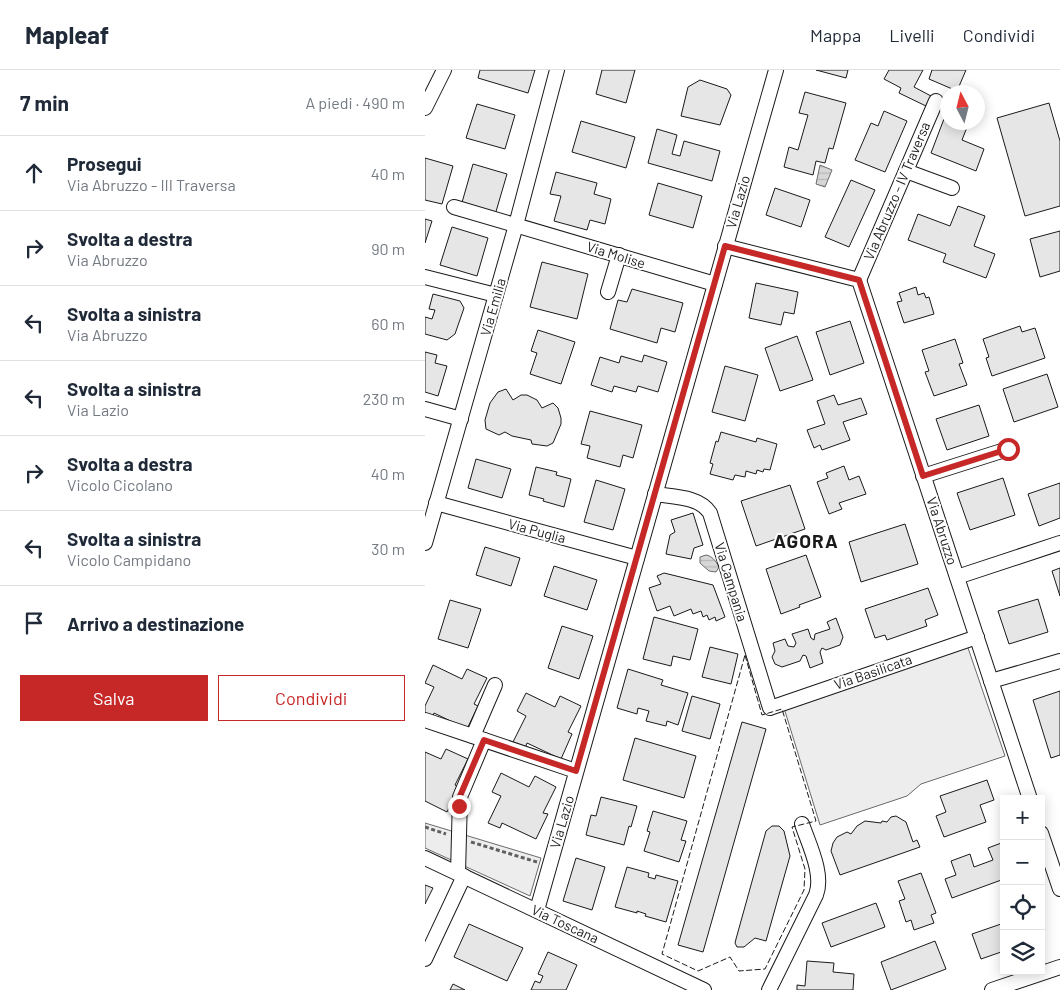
<!DOCTYPE html>
<html lang="it">
<meta charset="utf-8">
<style>
body{margin:0;font-family:Barlow,sans-serif;background:#f6f6f7;color:#1f2937}
.controls{position:absolute;right:15px;bottom:15px;display:grid;overflow:hidden;border-radius:0px;box-shadow:0 2px 12px #0003}
.controls button{width:45px;height:45px;display:grid;place-items:center;padding:0;border:0;border-bottom:1px solid #e0e1e3;background:#fff;color:#1f2937;font:25px sans-serif}
.compass{position:absolute;left:515px;top:15px;width:45px;height:45px;border-radius:50%;background:#fff;box-shadow:0 2px 12px #0003;rotate:353deg}
.stop{position:absolute;width:15px;height:15px;margin:-11px;border:4px solid #c62828;border-radius:50%;background:#fff}
.stop.end{background:#c62828;border-color:#fff;box-shadow:0 1px 5px #0008}
.list{margin:0;padding:0;list-style:none}
h2{display:flex;justify-content:space-between;align-items:center;height:65px;margin:0;padding:0 20px;font-size:21px}
h2 small{font-size:16px;font-weight:400;color:#747a83}
.list li{display:grid;grid-template-columns:32px 1fr auto;gap:15px;align-items:center;box-sizing:border-box;height:75px;padding:0 20px;border-top:1px solid #e0e1e3}
.list b{display:block;font-size:19px;white-space:nowrap}
.list p{margin:0;font-size:16px;white-space:nowrap;color:#747a83}
.list em{font-size:16px;font-style:normal;color:#747a83}
.actions{display:flex;gap:10px;padding:15px 20px}
.actions a{flex:1;padding:11px 0;border:1px solid #c62828;border-radius:0px;text-align:center;font-size:18px;color:#c62828}
.actions .main{background:#c62828;color:#fff}
.icon{flex:none;width:28px;height:28px;fill:none;stroke:currentColor;stroke-width:2;stroke-linecap:round;stroke-linejoin:round}
.map{position:relative;flex:none;width:635px;height:920px;overflow:hidden}
header{display:flex;align-items:center;gap:30px;box-sizing:border-box;height:70px;padding:0 25px;background:#fff;border-bottom:1px solid #e0e1e3}
header strong{font-size:24px}
nav{display:flex;gap:28px;margin-inline-start:auto;font-size:18px}
main{display:flex}
aside{flex:1;background:#fff}
.map>svg:first-child{display:block}
</style>
<header>
<strong>Mapleaf</strong>
<nav><a>Mappa</a><a>Livelli</a><a>Condividi</a></nav>
</header>
<main>
<aside>
<h2>7 min<small>A piedi · 490 m</small></h2>
<ul class="list">
<li><svg class="icon" aria-label="ahead" viewBox="0 0 24 24"><path d="M12 20V5M6 11l6-6 6 6"/></svg><div><b>Prosegui</b><p>Via Abruzzo - III Traversa</p></div><em>40 m</em></li>
<li><svg class="icon" aria-label="right" viewBox="0 0 24 24"><path d="M7 20v-9h11M14 6l5 5-5 5"/></svg><div><b>Svolta a destra</b><p>Via Abruzzo</p></div><em>90 m</em></li>
<li><svg class="icon" aria-label="left" viewBox="0 0 24 24"><path d="M17 20v-9H6M10 6l-5 5 5 5"/></svg><div><b>Svolta a sinistra</b><p>Via Abruzzo</p></div><em>60 m</em></li>
<li><svg class="icon" aria-label="left" viewBox="0 0 24 24"><path d="M17 20v-9H6M10 6l-5 5 5 5"/></svg><div><b>Svolta a sinistra</b><p>Via Lazio</p></div><em>230 m</em></li>
<li><svg class="icon" aria-label="right" viewBox="0 0 24 24"><path d="M7 20v-9h11M14 6l5 5-5 5"/></svg><div><b>Svolta a destra</b><p>Vicolo Cicolano</p></div><em>40 m</em></li>
<li><svg class="icon" aria-label="left" viewBox="0 0 24 24"><path d="M17 20v-9H6M10 6l-5 5 5 5"/></svg><div><b>Svolta a sinistra</b><p>Vicolo Campidano</p></div><em>30 m</em></li>
<li><svg class="icon" aria-label="arrive" viewBox="0 0 24 24"><path d="M6 21V4h12l-3 4 3 4H6"/></svg><div><b>Arrivo a destinazione</b></div></li>
</ul>
<div class="actions"><a class="main">Salva</a><a>Condividi</a></div>
</aside>
<div class="map">
<svg width="635" height="920" viewBox="0 0 635 920">
<defs>
<pattern id="water-rules" width="6" height="5" patternUnits="userSpaceOnUse" patternTransform="scale(1.25)"><rect width="6" height="5" fill="#d7d7d7"/><path d="M0 2.5h6" fill="none" stroke="#b8b8b8"/></pattern>
</defs>
<rect width="100%" height="100%" fill="#fff"/>
<g fill="#ededed" stroke="#6a6a6a">
<polygon points="542,575 580,686 496,714 482,726 395,755 359,638"/>
<polygon points="0,753 116,788 105,826 0,778"/>
</g>
<g fill="url(#water-rules)" stroke="#6a6a6a">
<polygon points="395,95 407,100 400,117 391,114"/>
<path d="M281 485C287 486 291 491 294 497L291 502 284 501 275 493V487Z"/>
</g>
<g fill="#e6e6e6" stroke="#1a1a1a">
<polygon points="55,0 110,0 103,23 53,8"/>
<polygon points="177,0 210,0 201,33 171,24"/>
<polygon points="391,0 423,0 421,8"/>
<polygon points="464,0 498,0 489,17 506,26 501,36 474,23 476,18 459,9"/>
<polygon points="507,0 541,0 532,21 504,9"/>
<polygon points="275,10 302,19 306,25 295,55 256,46 263,17"/>
<polygon points="380,22 421,33 408,79 404,78 400,93 391,91 388,105 359,97 364,77 373,80 383,45 374,43"/>
<polygon points="624,33 635,71 635,136 600,146 572,48"/>
<polygon points="52,34 90,45 80,79 41,68"/>
<polygon points="459,41 482,51 460,102 430,90 446,53 453,56"/>
<polygon points="522,41 522,52 544,52 537,70 559,79 551,101 506,83"/>
<polygon points="156,51 210,67 201,98 147,82"/>
<polygon points="232,59 252,65 247,84 255,86 259,71 295,81 287,111 223,93"/>
<polygon points="0,88 28,96 17,134 0,130"/>
<polygon points="48,94 82,104 70,145 36,136"/>
<polygon points="131,102 172,113 169,124 186,129 180,154 165,150 162,160 129,151 136,126 125,124"/>
<polygon points="426,110 450,120 424,177 400,167"/>
<polygon points="233,113 277,126 268,158 224,145"/>
<polygon points="350,118 385,130 376,157 341,145"/>
<polygon points="533,136 560,146 549,176 570,184 561,208 518,192 521,184 483,170 493,144 525,156"/>
<polygon points="0,149 7,151 0,173"/>
<polygon points="27,157 63,168 52,206 15,195"/>
<polygon points="635,161 635,201 615,207 605,169"/>
<polygon points="117,192 163,204 152,249 105,237"/>
<polygon points="331,213 373,222 369,244 359,242 356,255 324,248"/>
<polygon points="491,217 493,225 499,223 501,228 504,227 509,244 479,253 472,232 477,231 474,223"/>
<polygon points="207,219 258,233 250,262 236,258 232,273 185,259 193,230 202,232"/>
<polygon points="8,224 35,231 39,238 30,264 22,270 0,264 0,247 7,249 10,240 4,239"/>
<polygon points="425,251 439,293 405,305 391,262"/>
<polygon points="595,256 597,262 610,258 620,288 567,306 561,288 564,287 558,269"/>
<polygon points="113,260 150,272 136,314 105,304 112,283 106,281"/>
<polygon points="372,266 388,310 355,321 340,278"/>
<polygon points="530,269 538,293 534,294 542,315 509,326 500,302 504,301 497,280"/>
<polygon points="0,282 12,285 10,293 22,296 13,326 0,322"/>
<polygon points="219,285 242,292 233,322 213,316 211,322 189,316 187,322 166,315 175,287 194,293 196,286 217,292"/>
<polygon points="300,296 333,305 320,351 287,342"/>
<polygon points="622,304 633,337 589,352 578,319"/>
<polygon points="81,319 88,330 96,325 102,325 112,330 117,338 128,333 133,338 136,348 136,354 128,373 122,376 107,374 106,370 87,366 80,362 74,365 61,359 60,350 65,333 73,322"/>
<polygon points="409,325 413,335 436,328 442,344 418,352 425,370 397,380 395,375 389,378 382,360 400,354 392,331"/>
<polygon points="554,335 564,366 522,380 511,349"/>
<polygon points="165,341 217,355 208,388 198,385 195,397 162,388 165,376 156,374"/>
<polygon points="296,362 331,372 332,368 352,374 345,400 339,399 338,402 332,400 331,404 321,401 320,407 310,405 308,410 285,404 288,394 285,393 291,371 293,372"/>
<polygon points="51,389 86,399 77,428 43,418"/>
<polygon points="419,396 424,410 434,406 441,424 414,433 417,439 404,444 392,412 403,408 401,403"/>
<polygon points="111,397 132,402 131,405 146,409 139,437 118,431 119,429 104,425"/>
<polygon points="578,408 590,445 545,460 532,423"/>
<polygon points="171,410 200,419 188,460 159,452"/>
<polygon points="635,413 635,448 614,456 603,424"/>
<polygon points="365,415 380,459 331,476 316,431"/>
<polygon points="268,443 278,475 269,478 266,489 241,484 245,465 250,462 246,450"/>
<polygon points="480,454 493,494 436,512 424,472"/>
<polygon points="60,477 95,488 86,516 51,505"/>
<polygon points="381,485 396,527 374,535 375,537 356,544 341,499"/>
<polygon points="129,496 172,510 162,540 119,526"/>
<polygon points="635,498 635,526 627,501"/>
<polygon points="239,503 288,515 300,547 291,551 290,547 284,550 282,545 278,547 276,541 268,544 266,539 249,546 245,536 232,541 224,518 236,514 232,506"/>
<polygon points="503,518 513,545 500,550 502,556 462,570 460,565 450,568 440,539"/>
<polygon points="613,529 623,562 584,574 573,541"/>
<polygon points="25,530 56,539 43,578 13,569"/>
<polygon points="229,547 273,559 265,590 248,586 246,596 218,589"/>
<polygon points="411,548 418,567 415,575 401,580 397,578 395,582 398,593 385,598 381,586 378,585 375,591 357,597 350,594 347,587 350,581 348,573 360,569 363,576 369,577 371,573 367,564 383,559 386,568 389,570 390,564 405,559 402,552"/>
<polygon points="137,556 168,566 154,609 123,598"/>
<polygon points="285,577 313,584 306,614 277,607"/>
<polygon points="8,595 37,609 42,599 62,608 49,634 53,636 42,659 9,643 7,648 0,645 0,636 9,617 0,613"/>
<polygon points="203,599 238,610 236,615 263,623 253,655 242,651 241,656 221,651 224,641 213,638 212,644 192,638"/>
<polygon points="635,621 635,685 626,688 608,630"/>
<polygon points="101,623 130,637 135,626 156,636 143,662 147,664 136,689 102,673 100,678 88,672 101,646 92,641"/>
<polygon points="267,626 295,634 285,669 257,661"/>
<polygon points="317,652 341,659 278,882 253,875"/>
<polygon points="210,668 271,686 259,728 198,710"/>
<polygon points="21,679 43,689 30,715 34,717 22,742 0,731 0,682 16,689"/>
<polygon points="76,703 104,717 110,706 131,717 118,743 123,744 111,769 77,753 75,758 63,753 76,726 67,722"/>
<polygon points="562,710 569,730 555,735 561,752 519,767 511,746 521,742 515,726"/>
<polygon points="176,727 212,736 206,757 204,756 199,775 161,765 166,745 171,746"/>
<polygon points="228,741 262,751 256,770 261,771 254,792 219,781 225,762 222,761"/>
<polygon points="471,746 481,752 488,772 492,770 495,777 415,805 406,781 408,773 412,767 422,762 426,764 432,756 440,751 456,753 457,751 462,752 466,747"/>
<polygon points="347,756 354,756 359,761 365,786 341,871 330,868 319,877 312,877 310,873 311,869 341,761"/>
<polygon points="579,772 579,809 527,828 520,809 531,805 526,791 545,784 549,797 568,790 563,778"/>
<polygon points="151,788 180,797 167,840 138,831"/>
<polygon points="202,797 224,803 223,807 230,809 231,805 253,811 241,852 220,846 221,844 212,841 212,843 190,837"/>
<polygon points="496,803 511,843 506,845 509,853 489,860 486,850 481,852 474,831 480,829 473,811"/>
<polygon points="0,815 8,818 0,834"/>
<polygon points="451,833 460,857 406,877 397,853"/>
<polygon points="579,853 579,881 556,889 547,864"/>
<polygon points="44,854 98,878 82,911 29,887"/>
<polygon points="510,871 521,899 466,920 456,892"/>
<polygon points="123,882 152,895 141,920 106,920 110,911 115,913 118,906 113,904"/>
<polygon points="382,891 409,893 408,902 429,904 428,920 372,920 372,915 380,916"/>
<polygon points="28,914 40,920 25,920"/>
</g>
<g fill="none" stroke-linecap="round" stroke-linejoin="round">
<g stroke="#1a1a1a" stroke-width="16">
<g id="street">
<polyline points="0,38 19,0"/>
<polyline points="481,101 527,118"/>
<polyline points="29,137 290,214"/>
<polyline points="300,176 434,210 605,729"/>
<polyline points="0,207 71,225"/>
<polyline points="434,210 511,31"/>
<polyline points="183,222 194,185"/>
<polyline points="0,339 36,349"/>
<polyline points="498,406 583,379"/>
<path d="M230 424C248 427 274 426 285 443L345 638 552 567"/>
<polyline points="11,433 212,488"/>
<polyline points="0,473 91,155 132,0"/>
<polyline points="532,507 635,473"/>
<polyline points="566,611 635,591"/>
<polyline points="0,650 151,701"/>
<polyline points="48,666 70,615"/>
<polyline points="616,763 635,819"/>
<polyline points="0,788 279,920"/>
<polyline points="33,803 35,727 59,670"/>
<polyline points="112,840 351,0"/>
<polyline points="0,889 39,806"/>
<path d="M344 920 391 825C399 804 384 775 377 754"/>
<polyline points="567,920 635,897"/>
</g>
</g>
<g stroke="#5f5f5f" stroke-width="3" stroke-dasharray="4 2.5" stroke-linecap="butt">
<polyline points="0,757 21,764"/>
<polyline points="46,772 112,792"/>
</g>
<use href="#street" stroke="#fff" stroke-width="14"/>
<polygon stroke="#1a1a1a" stroke-width="1" stroke-dasharray="6 2.5" stroke-linecap="butt" points="320,585 337,645 357,639 391,751 367,757 380,799 379,820 340,899 314,901 305,887 273,901 237,884"/>
</g>
<g fill="none" stroke-linecap="round" stroke-linejoin="round">
<polyline stroke="#c62828" stroke-width="6" points="34,736 35,726 59,670 151,701 300,176 434,210 498,406 583,379"/>
</g>
<g text-anchor="middle" stroke-width="4" stroke-linejoin="round" paint-order="stroke">
<g font-size="14" fill="#1a1a1a" stroke="#fff">
<text transform="translate(472 121) rotate(-67)" y="5">Via Abruzzo - IV Traversa</text>
<text transform="translate(313 132) rotate(-74)" y="5">Via Lazio</text>
<text transform="translate(191 185) rotate(17)" y="5">Via Molise</text>
<text transform="translate(68 237) rotate(-74)" y="5">Via Emilia</text>
<text transform="translate(112 461) rotate(15)" y="5">Via Puglia</text>
<text transform="translate(517 461) rotate(72)" y="5">Via Abruzzo</text>
<text transform="translate(306 512) rotate(73)" y="5">Via Campania</text>
<text transform="translate(448 602) rotate(-19)" y="5">Via Basilicata</text>
<text transform="translate(137 752) rotate(-74)" y="5">Via Lazio</text>
<text transform="translate(140 854) rotate(25)" y="5">Via Toscana</text>
</g>
<g font-size="19" font-weight="bold" letter-spacing="1" fill="#1a1a1a" stroke="#fff">
<text x="381" y="478">AGORA</text>
</g>
</g>
</svg>
<div class="controls">
<button>+</button>
<button>−</button>
<button><svg class="icon" aria-label="locate" viewBox="0 0 24 24"><circle cx="12" cy="12" r="6"/><path d="M12 2v4M12 18v4M2 12h4M18 12h4"/></svg></button>
<button><svg class="icon" aria-label="layers" viewBox="0 0 24 24"><path d="M12 4l9 5-9 5-9-5zM3 14l9 5 9-5"/></svg></button>
</div>
<svg class="compass" viewBox="-18 -18 36 36"><path d="M0-13l5 13h-10z" fill="#e53935"/><path d="M0 13l5-13h-10z" fill="#747a83"/></svg>
<div class="stop" style="left:583px;top:379px"></div>
<div class="stop end" style="left:34px;top:736px"></div>
</div>
</main>
